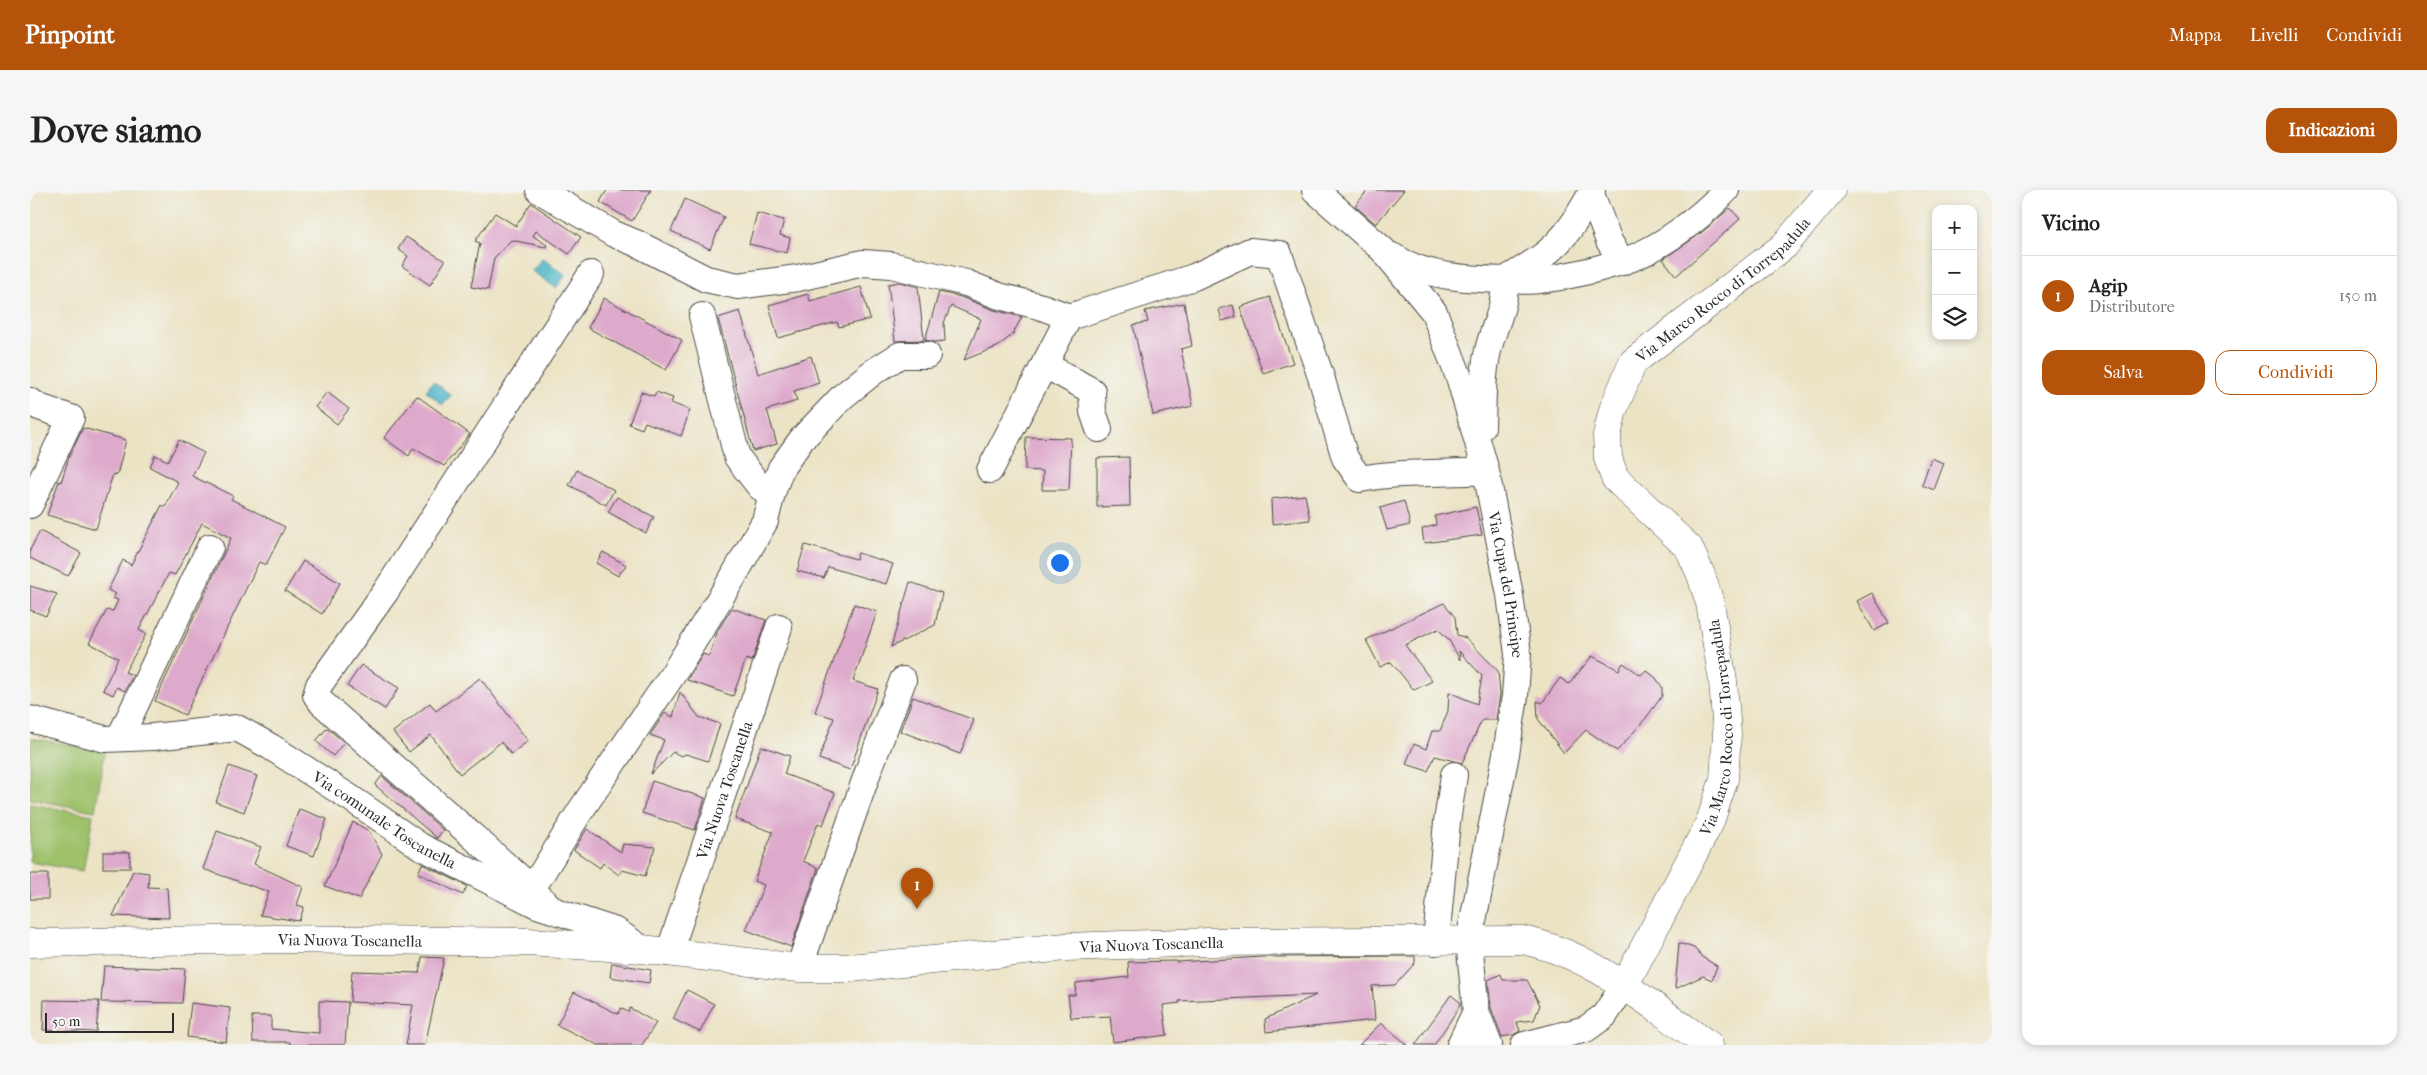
<!DOCTYPE html>
<html lang="it">
<meta charset="utf-8">
<style>
body{margin:0;font-family:"IM FELL French Canon",serif;background:#f6f6f6;color:#222}
.controls{position:absolute;right:15px;top:15px;display:grid;overflow:hidden;border-radius:10px;box-shadow:0 2px 8px #0003}
.controls button{width:45px;height:45px;display:grid;place-items:center;padding:0;border:0;border-bottom:1px solid #e0e0e0;background:#fff;color:#222;font:25px sans-serif}
.scale{position:absolute;left:15px;bottom:12px;width:129px;box-sizing:border-box;padding-left:5px;border:2px solid #2b2b2b;border-top:0;font-size:14px;line-height:18px;white-space:nowrap;color:#2b2b2b;-webkit-text-stroke:4px #f6f6f2;paint-order:stroke}
.you{position:absolute;left:1029px;top:372px;width:18px;height:18px;margin:-12px;border:4px solid #fff;border-radius:50%;background:#1a73e8;box-shadow:0 0 0 8px #1a73e833}
.badge{display:grid;place-items:center;width:32px;height:32px;border-radius:50%;background:#b45309;color:#fff;font-size:16px;font-weight:700}
.pin{position:absolute;translate:-50% -41px;filter:drop-shadow(0 1px 2px #0008)}
.pin::after{content:'';position:absolute;top:26px;width:18px;height:15px;background:inherit;clip-path:polygon(0 0,100% 0,50% 100%)}
.list{margin:0;padding:0;list-style:none}
h2{display:flex;justify-content:space-between;align-items:center;height:65px;margin:0;padding:0 20px;font-size:21px}
h2 small{font-size:16px;font-weight:400;color:#767676}
.list li{display:grid;grid-template-columns:32px 1fr auto;gap:15px;align-items:center;box-sizing:border-box;height:80px;padding:0 20px;border-top:1px solid #e0e0e0}
.list b{display:block;font-size:19px;white-space:nowrap}
.list p{margin:0;font-size:16px;white-space:nowrap;color:#767676}
.list em{font-size:16px;font-style:normal;color:#767676}
.actions{display:flex;gap:10px;padding:15px 20px}
.actions a{flex:1;padding:11px 0;border:1px solid #b45309;border-radius:15px;text-align:center;font-size:18px;color:#b45309}
.actions .main{background:#b45309;color:#fff}
.icon{flex:none;width:28px;height:28px;fill:none;stroke:currentColor;stroke-width:2;stroke-linecap:round;stroke-linejoin:round}
.map{position:relative;flex:none;width:1962px;height:855px;overflow:hidden;border-radius:15px}
header{display:flex;align-items:center;gap:30px;box-sizing:border-box;height:70px;padding:0 25px;background:#b45309;color:#fff}
header strong{font-size:24px}
nav{display:flex;gap:28px;margin-inline-start:auto;font-size:18px}
.intro{display:flex;align-items:center;justify-content:space-between;box-sizing:border-box;height:120px;padding:0 30px}
h1{margin:0;font-size:35px}
.button{padding:12px 22px;border-radius:15px;background:#b45309;color:#fff;font-size:18px;font-weight:700}
main{display:flex;gap:30px;padding:0 30px}
aside{flex:1;background:#fff;border-radius:15px;box-shadow:0 2px 8px #0003}
.map>svg:first-child{display:block}
</style>
<header>
<strong>Pinpoint</strong>
<nav><a>Mappa</a><a>Livelli</a><a>Condividi</a></nav>
</header>
<div class="intro"><h1>Dove siamo</h1><a class="button">Indicazioni</a></div>
<main>
<div class="map">
<svg width="1962" height="855" viewBox="0 0 1962 855">
<rect width="100%" height="100%" fill="#f6f6f2"/>
<filter id="ink" filterUnits="userSpaceOnUse"><feTurbulence type="fractalNoise" baseFrequency=".02" numOctaves="2"/><feDisplacementMap in="SourceGraphic" scale="10" xChannelSelector="R" yChannelSelector="G"/><feConvolveMatrix kernelMatrix="1 2 1 2 8 2 1 2 1" color-interpolation-filters="sRGB"/></filter>
<filter id="wash" filterUnits="userSpaceOnUse"><feTurbulence type="fractalNoise" baseFrequency=".0096" numOctaves="4" result="noise"/><feDisplacementMap in="SourceGraphic" scale="20" xChannelSelector="R" yChannelSelector="G"/><feGaussianBlur stdDeviation="1.12" result="paint"/><feColorMatrix in="noise" values="0 0 0 0 0 0 0 0 0 0 0 0 0 0 0 0 0 1.4 0 .05"/><feComposite in="paint" operator="in"/></filter>
<g filter="url(#wash)">
<rect width="100%" height="100%" fill="#ebe3c4"/>
<g fill="#9ec16a" stroke="#64764a">
<polygon points="0,548 75,561 65,621 0,609"/>
<polygon points="0,614 63,625 53,681 0,672"/>
</g>
<g fill="#49b4c7" stroke="#3a7079">
<polygon points="512,68 536,85 526,98 502,81"/>
<polygon points="403,191 421,205 413,215 396,201"/>
</g>
<g id="blocks">
<g fill="#deaacc">
<polygon points="577,0 621,0 602,31 570,12"/>
<polygon points="1338,0 1374,0 1346,34 1325,16"/>
<polygon points="655,9 694,27 680,59 641,41"/>
<polygon points="501,13 551,47 539,64 506,41 503,46 517,55 516,57 481,50 464,68 458,100 441,97 450,53 445,51 465,23 486,36"/>
<polygon points="1700,18 1710,29 1646,86 1633,69 1670,44"/>
<polygon points="727,23 754,30 750,45 760,48 757,63 719,54"/>
<polygon points="376,47 415,71 400,95 372,76 378,66 368,59"/>
<polygon points="870,92 888,97 894,150 865,151 858,94"/>
<polygon points="831,97 840,129 809,137 807,132 748,148 739,115 778,104 780,111"/>
<polygon points="909,102 931,107 964,120 992,127 982,145 967,157 934,170 951,129 921,116 914,133 915,151 904,152 895,150"/>
<polygon points="1240,107 1263,173 1233,183 1210,117"/>
<polygon points="574,108 652,150 636,180 558,138"/>
<polygon points="1154,113 1162,156 1151,159 1163,216 1123,225 1103,135 1118,132 1115,121"/>
<polygon points="1203,115 1206,127 1192,131 1189,119"/>
<polygon points="710,121 728,184 781,166 789,193 764,201 767,211 737,220 747,254 723,261 688,128"/>
<polygon points="297,202 319,219 307,234 285,217"/>
<polygon points="611,202 624,206 626,202 643,208 641,213 660,220 651,246 615,232 612,239 599,234"/>
<polygon points="387,206 440,244 414,276 383,258 379,266 354,248"/>
<polygon points="53,238 96,250 87,285 83,284 66,339 17,325 29,291 31,292 39,267"/>
<polygon points="996,247 1041,248 1039,300 1012,300 1013,281 995,280"/>
<polygon points="149,250 174,263 162,286 203,306 201,309 255,337 236,375 229,372 155,525 125,511 201,348 172,333 145,385 139,383 109,440 116,444 95,482 103,485 95,501 87,497 83,505 73,500 88,468 59,453 77,420 83,421 88,410 83,408 86,404 78,400 93,370 101,375 132,315 135,317 148,292 120,277 125,265 138,271"/>
<polygon points="1099,267 1100,316 1067,317 1067,268"/>
<polygon points="1901,268 1914,273 1904,300 1892,295"/>
<polygon points="547,280 584,300 576,315 539,295"/>
<polygon points="1275,305 1280,330 1242,334 1241,309"/>
<polygon points="587,307 624,327 616,343 578,322"/>
<polygon points="1374,311 1380,335 1357,340 1350,318"/>
<polygon points="1446,317 1452,345 1394,353 1392,339 1406,335 1405,326"/>
<polygon points="10,341 51,363 38,386 0,368 0,360"/>
<polygon points="775,355 826,369 828,363 863,374 856,394 798,377 794,388 767,381"/>
<polygon points="573,362 596,375 588,386 566,373"/>
<polygon points="273,371 310,393 292,424 255,401"/>
<polygon points="880,392 912,403 905,435 861,457"/>
<polygon points="0,396 27,404 16,426 0,420"/>
<polygon points="1842,403 1859,433 1844,441 1827,411"/>
<polygon points="1414,413 1425,427 1427,445 1436,448 1468,481 1470,504 1466,530 1452,530 1432,573 1405,566 1398,581 1376,574 1384,554 1396,559 1402,541 1410,541 1418,521 1419,502 1447,514 1452,486 1429,461 1430,470 1419,450 1408,439 1375,455 1402,491 1384,500 1361,472 1350,477 1336,450"/>
<polygon points="824,414 847,422 823,491 848,499 820,580 789,569 804,528 785,522"/>
<polygon points="702,418 736,430 722,471 716,469 703,506 657,490 673,464 679,466 688,440"/>
<polygon points="1562,466 1589,480 1593,473 1611,485 1616,480 1626,488 1632,497 1632,506 1616,528 1587,561 1556,540 1534,563 1508,529 1507,511 1512,513 1530,488 1539,494"/>
<polygon points="331,475 369,498 355,519 317,496"/>
<polygon points="450,488 498,551 481,564 471,552 430,584 401,545 379,562 363,542 400,513 406,521"/>
<polygon points="650,502 669,527 690,534 678,571 656,564 651,566 643,562 621,584 634,550 620,545 635,523 643,527"/>
<polygon points="883,507 944,530 930,564 870,541"/>
<polygon points="297,538 314,552 303,566 286,551"/>
<polygon points="731,556 760,566 754,584 805,603 793,635 788,633 773,671 788,678 761,757 716,740 734,695 724,691 743,642 705,629"/>
<polygon points="199,576 227,586 214,622 186,612"/>
<polygon points="352,586 413,640 407,648 345,595"/>
<polygon points="622,591 675,608 665,640 612,623"/>
<polygon points="269,619 297,629 284,666 256,656"/>
<polygon points="323,632 339,641 352,664 329,709 295,696"/>
<polygon points="557,639 591,662 593,654 625,657 615,686 592,680 589,685 573,673 570,678 544,660"/>
<polygon points="187,641 231,657 224,674 273,697 267,715 274,717 269,731 230,725 239,702 173,679"/>
<rect x="73" y="662" width="27" height="16"/>
<polygon points="392,674 437,696 433,705 388,683"/>
<polygon points="103,681 119,683 118,697 137,698 139,728 83,726"/>
<rect x="0" y="684" width="18" height="25"/>
<polygon points="1649,753 1664,758 1672,767 1687,776 1682,790 1673,786 1645,799"/>
<polygon points="1385,766 1385,773 1365,795 1342,796 1345,830 1236,842 1235,829 1286,805 1149,811 1150,813 1133,815 1137,845 1083,852 1080,826 1041,828 1038,805 1045,805 1046,793 1099,787 1098,772 1146,771 1146,772 1233,767"/>
<polygon points="392,767 414,768 395,855 376,855 383,815 320,812 322,781 389,783"/>
<polygon points="582,773 621,780 619,793 580,787"/>
<polygon points="74,776 155,779 152,813 71,812"/>
<polygon points="1471,784 1473,790 1497,790 1510,815 1504,830 1487,832 1490,841 1483,845 1472,847 1461,818 1458,790"/>
<polygon points="657,800 684,814 670,842 643,829"/>
<polygon points="544,802 588,824 591,818 598,822 600,818 626,833 612,855 568,855 527,835"/>
<polygon points="1421,805 1430,812 1430,816 1404,855 1385,855"/>
<polygon points="14,810 69,811 66,842 13,840"/>
<polygon points="289,811 318,812 315,855 260,855 260,852 223,852 222,826 241,826 241,839 289,843"/>
<polygon points="161,813 200,818 196,852 157,847"/>
<polygon points="1351,833 1378,855 1329,855"/>
</g>
</g>
</g>
<g filter="url(#ink)">
<use href="#blocks" fill-opacity="0" stroke="#484742" stroke-width="1"/>
<g fill="none" stroke-linecap="round" stroke-linejoin="round">
<g stroke="#484742" stroke-width="28">
<g id="minor">
<path d="M509 0 584 44 608 54 676 89 708 96 768 88 833 73 861 75 936 93 969 106 1012 117 1039 127 1164 87 1220 61 1249 64 1291 187 1315 268 1330 289C1372 281 1414 284 1456 281"/>
<path id="s1" d="M1285 0 1353 60 1404 122 1430 190 1456 281 1480 405 1488 464 1485 506 1476 564 1439 751 1446 821 1459 855"/>
<polyline points="1561,4 1579,51 1592,72"/>
<path d="M1362 66C1396 88 1440 89 1479 90 1489 90 1499 92 1509 90 1536 87 1565 80 1591 72 1627 61 1671 28 1696 0"/>
<polyline points="672,126 707,267 730,297 742,303"/>
<polyline points="1015,173 1019,177 1062,201 1063,222 1069,239"/>
<polyline points="0,211 9,217 41,228 0,315"/>
<path d="M1452 237C1453 209 1452 180 1460 153 1467 128 1475 118 1475 90 1509 70 1532 56 1551 21 1555 14 1560 7 1562 0"/>
<polyline points="960,280 1039,127"/>
<path id="s2" d="M0 529 75 549 123 547 207 538 241 557 322 609 390 656 507 715 586 741 612 759"/>
<polyline points="90,547 180,357"/>
<polyline points="502,699 549,623 645,481 702,389 735,331 742,303 751,278 772,249 813,206 843,182 870,165 897,165"/>
<polyline points="522,719 490,688 292,513 286,505 289,495 356,401 561,84"/>
<polyline points="1406,752 1417,632 1424,585"/>
<path id="s3" d="M639 763 749 437"/>
<polyline points="769,778 839,579 873,490"/>
<polyline points="1430,855 1446,821"/>
<polyline points="1494,855 1556,839 1574,826 1594,796"/>
</g>
</g>
<g stroke="#484742" stroke-width="29">
<g id="major">
<path id="s4" d="M0 753 244 749 497 752 612 759 769 778H820L1036 757 1179 752 1492 750C1564 764 1620 816 1679 855"/>
<path id="s5" d="M1594 796 1680 632 1694 589 1697 544 1693 491 1680 413 1671 385 1659 358 1585 288 1578 268 1577 245 1583 220 1603 172 1754 56 1801 0"/>
</g>
</g>
<use href="#minor" stroke="#fff" stroke-width="26"/>
<use href="#major" stroke="#fff" stroke-width="28"/>
</g>
</g>
<g text-anchor="middle" stroke-width="4" stroke-linejoin="round" paint-order="stroke">
<g font-size="16" fill="#2b2b2b" stroke="#f6f6f2">
<text dy="6" stroke="none"><textPath href="#s5" startOffset="806">Via Marco Rocco di Torrepadula</textPath></text>
<text dy="6" stroke="none"><textPath href="#s1" startOffset="454">Via Cupa del Principe</textPath></text>
<text dy="6" stroke="none"><textPath href="#s5" startOffset="281">Via Marco Rocco di Torrepadula</textPath></text>
<text dy="6" stroke="none"><textPath href="#s3" startOffset="172">Via Nuova Toscanella</textPath></text>
<text dy="6" stroke="none"><textPath href="#s2" startOffset="384">Via comunale Toscanella</textPath></text>
<text dy="6" stroke="none"><textPath href="#s4" startOffset="320">Via Nuova Toscanella</textPath></text>
<text dy="6" stroke="none"><textPath href="#s4" startOffset="1124">Via Nuova Toscanella</textPath></text>
</g>
</g>
</svg>
<div class="controls">
<button>+</button>
<button>−</button>
<button><svg class="icon" aria-label="layers" viewBox="0 0 24 24"><path d="M12 4l9 5-9 5-9-5zM3 14l9 5 9-5"/></svg></button>
</div>
<div class="scale">50 m</div>
<div class="you"></div>
<div class="pin badge" style="left:887px;top:719px">1</div>
</div>
<aside>
<h2>Vicino<small></small></h2>
<ul class="list">
<li><span class="badge">1</span><div><b>Agip</b><p>Distributore</p></div><em>150 m</em></li>
</ul>
<div class="actions"><a class="main">Salva</a><a>Condividi</a></div>
</aside>
</main>
